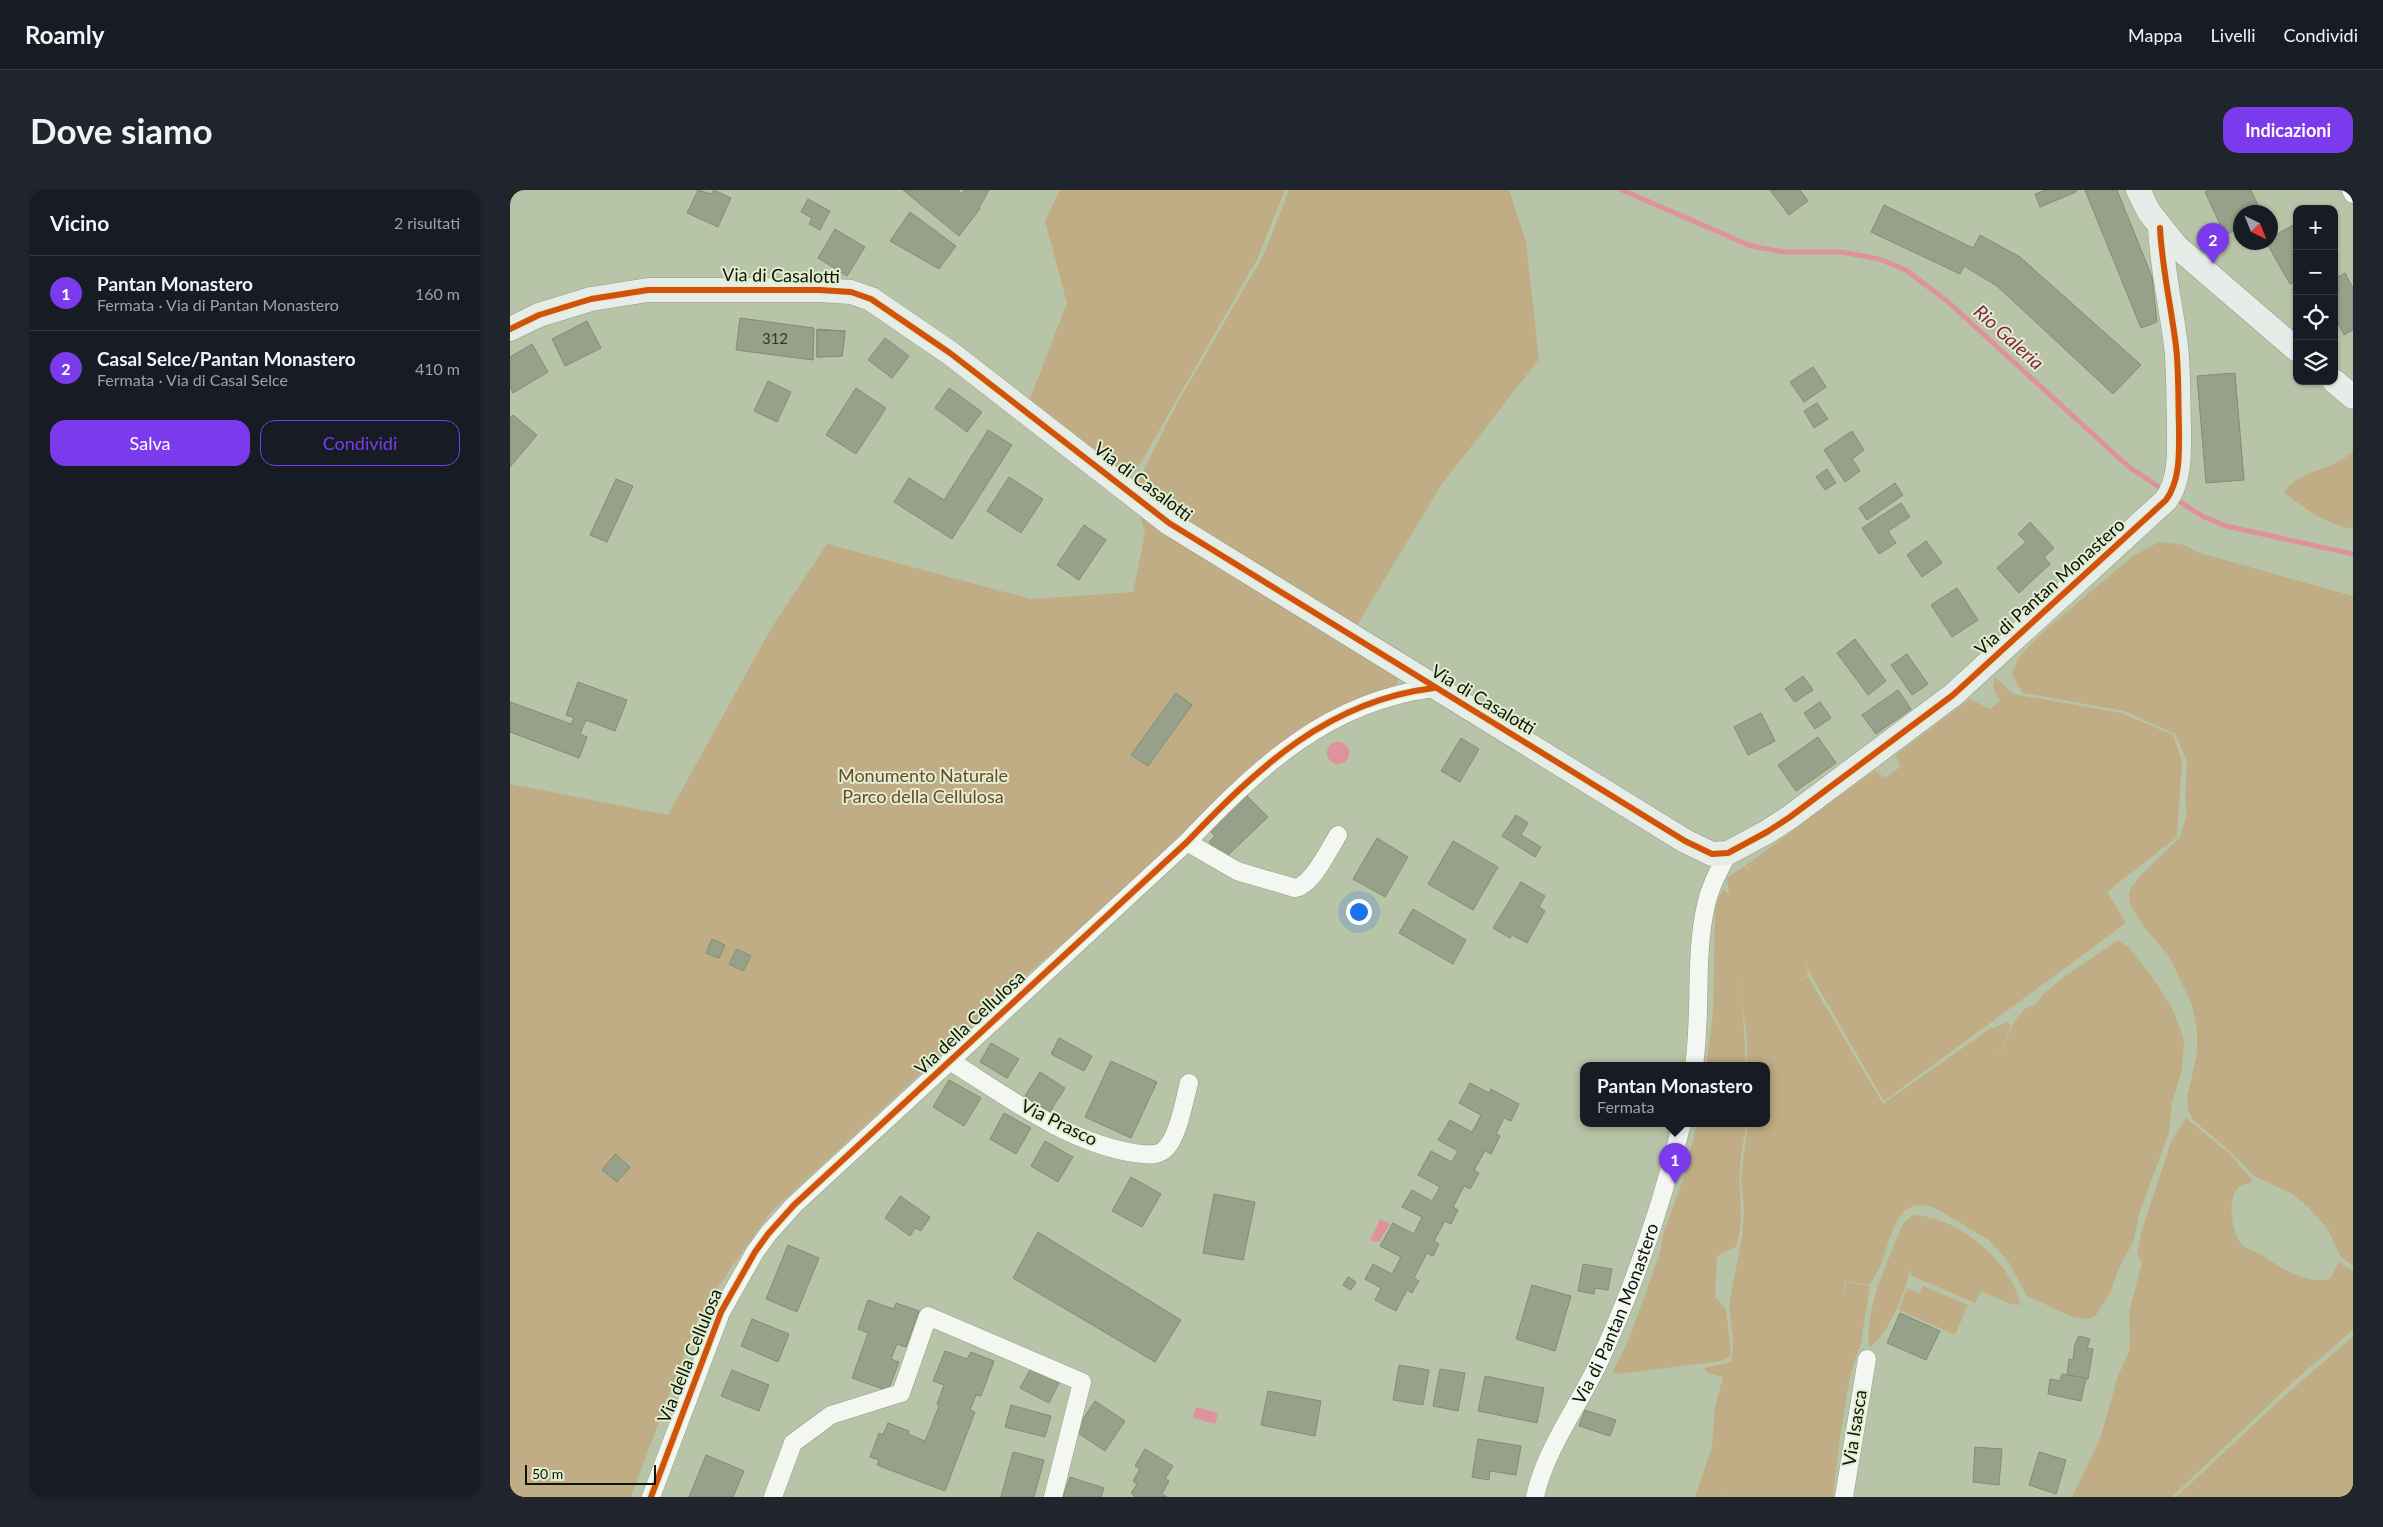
<!DOCTYPE html>
<html lang="it">
<meta charset="utf-8">
<style>
body{margin:0;font-family:Lato,sans-serif;background:#20242c;color:#f1f3f6}
.controls{position:absolute;right:15px;top:15px;display:grid;overflow:hidden;border-radius:10px;box-shadow:0 1px 4px #0004}
.controls button{width:45px;height:45px;display:grid;place-items:center;padding:0;border:0;border-bottom:1px solid #363941;background:#171b24;color:#f1f3f6;font:25px sans-serif}
.compass{position:absolute;left:1723px;top:15px;width:45px;height:45px;border-radius:50%;background:#171b24;box-shadow:0 1px 4px #0004;rotate:137deg}
.scale{position:absolute;left:15px;bottom:12px;width:131px;box-sizing:border-box;padding-left:5px;border:2px solid #0d1402;border-top:0;font-size:14px;line-height:18px;white-space:nowrap;color:#0d1402;-webkit-text-stroke:4px #e1edd1;paint-order:stroke}
.you{position:absolute;left:848px;top:721px;width:18px;height:18px;margin:-12px;border:4px solid #fff;border-radius:50%;background:#1a73e8;box-shadow:0 0 0 8px #1a73e833}
.badge{display:grid;place-items:center;width:32px;height:32px;border-radius:50%;background:#7c3aed;color:#fff;font-size:16px;font-weight:700}
.pin{position:absolute;translate:-50% -41px;filter:drop-shadow(0 1px 2px #0008)}
.pin::after{content:'';position:absolute;top:26px;width:18px;height:15px;background:inherit;clip-path:polygon(0 0,100% 0,50% 100%)}
.popup{position:absolute;left:1070px;top:872px;width:190px;height:65px;box-sizing:border-box;display:grid;place-content:center;border-radius:10px;background:#171b24;filter:drop-shadow(0 1px 4px #0005);font-size:16px;white-space:nowrap;color:#9ea1a6}
.popup b{font-size:19px;color:#f1f3f6}
.popup::after{content:'';position:absolute;left:50%;top:100%;margin-left:-10px;border:10px solid transparent;border-top-color:#171b24}
.list{margin:0;padding:0;list-style:none}
h2{display:flex;justify-content:space-between;align-items:center;height:65px;margin:0;padding:0 20px;font-size:21px}
h2 small{font-size:16px;font-weight:400;color:#9ea1a6}
.list li{display:grid;grid-template-columns:32px 1fr auto;gap:15px;align-items:center;box-sizing:border-box;height:75px;padding:0 20px;border-top:1px solid #363941}
.list b{display:block;font-size:19px;white-space:nowrap}
.list p{margin:0;font-size:16px;white-space:nowrap;color:#9ea1a6}
.list em{font-size:16px;font-style:normal;color:#9ea1a6}
.actions{display:flex;gap:10px;padding:15px 20px}
.actions a{flex:1;padding:11px 0;border:1px solid #7c3aed;border-radius:15px;text-align:center;font-size:18px;color:#7c3aed}
.actions .main{background:#7c3aed;color:#fff}
.icon{flex:none;width:28px;height:28px;fill:none;stroke:currentColor;stroke-width:2;stroke-linecap:round;stroke-linejoin:round}
.map{position:relative;flex:none;width:1843px;height:1307px;overflow:hidden;border-radius:15px}
header{display:flex;align-items:center;gap:30px;box-sizing:border-box;height:70px;padding:0 25px;background:#171b24;border-bottom:1px solid #363941}
header strong{font-size:24px}
nav{display:flex;gap:28px;margin-inline-start:auto;font-size:18px}
.intro{display:flex;align-items:center;justify-content:space-between;box-sizing:border-box;height:120px;padding:0 30px}
h1{margin:0;font-size:35px}
.button{padding:12px 22px;border-radius:15px;background:#7c3aed;color:#fff;font-size:18px;font-weight:700}
main{display:flex;gap:30px;padding:0 30px}
aside{flex:1;background:#171b24;border-radius:15px;box-shadow:0 1px 4px #0004}
.map>svg:first-child{display:block}
</style>
<header>
<strong>Roamly</strong>
<nav><a>Mappa</a><a>Livelli</a><a>Condividi</a></nav>
</header>
<div class="intro"><h1>Dove siamo</h1><a class="button">Indicazioni</a></div>
<main>
<aside>
<h2>Vicino<small>2 risultati</small></h2>
<ul class="list">
<li><span class="badge">1</span><div><b>Pantan Monastero</b><p>Fermata · Via di Pantan Monastero</p></div><em>160 m</em></li>
<li><span class="badge">2</span><div><b>Casal Selce/Pantan Monastero</b><p>Fermata · Via di Casal Selce</p></div><em>410 m</em></li>
</ul>
<div class="actions"><a class="main">Salva</a><a>Condividi</a></div>
</aside>
<div class="map">
<svg width="1843" height="1307" viewBox="0 0 1843 1307">
<rect width="100%" height="100%" fill="#b8c4a7"/>
<g fill="#c1ad85">
<polygon points="550,0 775,0 747,70 627,279 602,278 519,211 557,113 535,31"/>
<polygon points="779,0 999,0 1016,52 1029,169 932,294 837,452 890,486 885,498 848,511 805,530 773,553 620,695 523,779 261,1022 221,1078 187,1130 121,1307 0,1307 0,594 158,625 262,437 317,354 521,409 623,402 635,344 624,300 665,217 753,66"/>
<path d="M1843 261V339C1815 334 1796 320 1774 302 1785 285 1809 281 1826 273 1832 270 1838 265 1843 261Z"/>
<polygon points="1649,352 1675,355 1686,362 1843,406 1843,1076 1831,1067 1817,1038 1798,1017 1782,1004 1744,986 1721,962 1683,930 1678,921 1677,908 1687,863 1687,841 1682,815 1659,766 1634,737 1620,714 1619,705 1621,697 1631,685 1670,647 1677,624 1675,609 1677,571 1665,544 1614,521 1513,503 1505,491 1502,482 1511,464 1541,435 1623,366"/>
<path d="M1485 487 1503 504 1611 523 1663 545 1672 571 1667 647 1597 702 1616 733 1374 911 1302 787 1294 770 1298 782 1297 786 1289 789 1298 787 1300 790 1373 914 1481 838H1484L1497 832 1501 835 1485 872 1505 830 1516 818 1526 814 1532 805 1554 787 1608 750 1618 757 1643 788 1664 822 1674 850 1672 880 1662 913 1659 943 1629 1024 1624 1050 1608 1080 1600 1103 1586 1125 1580 1129 1565 1128 1517 1106 1498 1071 1479 1050 1425 1018C1385 1003 1382 1049 1371 1074 1368 1081 1363 1088 1360 1095L1335 1091 1333 1111 1336 1092 1360 1096 1350 1158C1338 1174 1326 1279 1323 1307H1210L1212 1299 1209 1307H1185L1202 1257 1205 1217 1213 1187 1198 1183 1194 1178 1221 1172 1223 1153 1219 1115 1232 1046 1234 1020 1231 987 1238 933H1256V875H1237V848L1226 773 1233 824 1236 875H1196L1203 823 1205 721 1208 709 1214 699 1219 705 1217 688 1235 676 1243 685 1236 675 1365 580 1375 588 1390 577 1386 565 1460 509 1480 519 1490 511 1483 497Z"/>
<path d="M1676 928 1720 964 1743 991C1739 993 1733 995 1729 997 1716 1008 1722 1044 1732 1055 1736 1059 1745 1061 1750 1064 1772 1078 1792 1094 1820 1089L1829 1072 1843 1081V1140L1784 1191 1662 1307H1562L1590 1249 1608 1186 1620 1159 1619 1122 1632 1073 1627 1064 1631 1043 1661 952Z"/>
<path d="M1187 933H1236C1235 947 1231 961 1230 975 1228 1003 1235 1029 1226 1057L1207 1066 1205 1107 1216 1119 1221 1162 1218 1168 1211 1171 1108 1184 1103 1182 1119 1149 1150 1063 1153 1044 1175 984Z"/>
<path d="M1404 1025 1419 1027 1417 1033 1420 1028C1456 1034 1505 1078 1510 1115L1501 1114 1471 1101 1465 1113 1402 1086 1400 1080C1396 1100 1378 1147 1359 1157 1355 1117 1376 1076 1390 1040L1396 1030Z"/>
<polygon points="1413,1096 1458,1115 1445,1145 1389,1120 1397,1098 1409,1103"/>
<polygon points="1843,1146 1843,1307 1666,1307 1770,1210"/>
</g>
<g fill="#de929b">
<circle cx="828" cy="563" r="11"/>
<polygon points="870,1029 880,1034 869,1052 860,1050"/>
<polygon points="686,1217 708,1223 705,1234 683,1228"/>
</g>
<g fill="none" stroke-linecap="round" stroke-linejoin="round">
<g stroke="#de929b" stroke-width="5">
<polyline points="1112,0 1241,56 1274,62 1331,62 1369,69 1396,80 1437,111 1619,277 1655,301"/>
<polyline points="1664,308 1692,326 1716,336 1843,364"/>
</g>
</g>
<g fill="#97a189" stroke="#838c76">
<polygon points="188,0 201,4 204,0 221,8 208,37 177,23"/>
<polygon points="393,0 448,0 452,4 454,0 479,0 469,18 470,19 449,46"/>
<polygon points="1260,0 1290,0 1298,11 1279,25"/>
<polygon points="1536,0 1566,0 1566,2 1530,17 1525,4"/>
<polygon points="1575,0 1607,0 1642,87 1647,132 1631,138"/>
<polygon points="1699,0 1741,0 1751,22 1730,22 1730,38 1715,45 1695,2"/>
<polygon points="298,9 320,21 310,40 299,34 302,28 291,22"/>
<polygon points="1374,15 1463,58 1470,45 1510,67 1631,175 1603,204 1487,96 1454,76 1450,84 1361,42"/>
<polygon points="400,22 446,56 429,79 380,51"/>
<polygon points="1787,33 1787,90 1780,94 1756,52 1760,52 1760,48"/>
<polygon points="325,39 355,57 337,86 308,68"/>
<polygon points="1835,83 1843,98 1843,140 1834,145 1824,125 1824,89"/>
<polygon points="230,128 304,138 303,170 226,160"/>
<polygon points="77,131 91,158 55,176 42,149"/>
<polygon points="307,139 335,141 332,166 307,167"/>
<polygon points="307,140 335,141 332,166 307,167"/>
<polygon points="375,148 399,166 382,188 358,170"/>
<polygon points="22,154 38,182 3,203 0,197 0,167"/>
<polygon points="1303,177 1316,197 1294,212 1280,192"/>
<polygon points="1725,183 1734,290 1696,293 1687,186"/>
<polygon points="258,191 281,202 267,232 244,221"/>
<polygon points="346,198 376,218 346,264 316,245"/>
<polygon points="439,198 472,222 457,242 425,218"/>
<polygon points="1307,213 1318,229 1304,238 1294,221"/>
<polygon points="3,225 27,245 0,277 0,228"/>
<polygon points="478,240 502,255 442,349 384,312 399,288 434,310"/>
<polygon points="1342,241 1354,260 1342,269 1350,281 1335,292 1314,260"/>
<polygon points="1317,279 1326,293 1315,300 1306,287"/>
<polygon points="499,287 533,309 511,343 477,321"/>
<polygon points="106,289 123,296 97,352 80,345"/>
<polygon points="1385,293 1393,305 1357,330 1349,318"/>
<polygon points="1391,313 1400,327 1378,341 1386,353 1369,364 1352,338"/>
<polygon points="1520,332 1544,358 1534,367 1540,374 1509,403 1487,378 1516,352 1508,344"/>
<polygon points="574,335 596,350 569,390 547,375"/>
<polygon points="1416,351 1432,373 1412,387 1397,365"/>
<polygon points="1447,398 1468,430 1442,447 1421,415"/>
<polygon points="1345,449 1376,491 1358,505 1327,463"/>
<polygon points="1397,464 1418,494 1402,505 1381,475"/>
<polygon points="1293,486 1303,500 1285,512 1275,499"/>
<polygon points="68,492 117,510 105,541 76,530 70,544 77,547 69,568 0,542 0,512 61,534 64,528 56,525"/>
<polygon points="1388,500 1401,519 1366,544 1352,525"/>
<polygon points="666,503 682,515 638,576 621,565"/>
<polygon points="1310,512 1321,528 1305,539 1294,523"/>
<polygon points="1251,523 1265,551 1238,565 1224,537"/>
<polygon points="1308,547 1326,573 1286,601 1268,575"/>
<polygon points="951,548 969,559 950,592 931,581"/>
<polygon points="736,605 758,627 714,669 699,652 705,646 699,640"/>
<polygon points="1006,625 1018,633 1011,645 1031,657 1025,667 992,646"/>
<polygon points="867,648 898,667 875,707 843,689"/>
<polygon points="943,651 988,677 963,720 918,694"/>
<polygon points="1011,692 1035,706 1029,717 1035,721 1017,753 1002,745 1000,748 983,738"/>
<polygon points="903,719 956,750 943,774 889,743"/>
<polygon points="202,749 215,755 209,768 196,763"/>
<polygon points="227,759 241,766 233,781 219,774"/>
<polygon points="549,848 582,866 574,881 541,864"/>
<polygon points="481,853 509,869 497,888 470,872"/>
<polygon points="601,871 647,892 621,948 575,927"/>
<polygon points="530,882 555,898 540,922 515,906"/>
<polygon points="439,890 471,908 454,936 423,917"/>
<polygon points="960,893 979,903 981,899 1009,914 1001,931 994,928 986,944 990,946 981,964 975,961 964,980 969,983 960,999 954,996 943,1017 948,1020 941,1034 935,1031 924,1051 929,1054 923,1066 917,1063 904,1088 909,1091 902,1103 897,1100 886,1121 865,1110 871,1098 855,1089 863,1074 882,1084 891,1067 870,1056 883,1033 904,1044 912,1027 892,1017 902,1000 922,1011 930,997 908,985 921,961 942,972 948,961 928,950 940,930 962,942 971,925 949,913"/>
<polygon points="494,923 521,938 506,964 480,949"/>
<polygon points="535,951 563,967 548,992 521,976"/>
<polygon points="105,964 120,977 107,992 92,980"/>
<polygon points="621,987 651,1004 632,1037 602,1021"/>
<polygon points="704,1004 745,1012 733,1070 693,1063"/>
<polygon points="390,1006 420,1027 411,1041 405,1038 400,1046 375,1028"/>
<polygon points="528,1042 671,1130 645,1172 503,1088"/>
<polygon points="278,1055 309,1068 287,1122 256,1109"/>
<polygon points="1073,1074 1102,1079 1098,1100 1085,1098 1084,1104 1068,1101"/>
<polygon points="838,1087 846,1092 841,1100 833,1095"/>
<polygon points="1022,1095 1061,1106 1045,1161 1006,1149"/>
<polygon points="358,1110 384,1119 386,1113 409,1121 396,1157 387,1154 381,1169 389,1172 378,1201 342,1188 358,1143 348,1139"/>
<polygon points="1390,1123 1430,1141 1416,1170 1377,1153"/>
<polygon points="242,1129 279,1144 268,1172 231,1156"/>
<polygon points="1569,1146 1580,1149 1577,1158 1583,1159 1578,1189 1557,1185 1559,1169 1563,1170 1565,1154"/>
<polygon points="435,1161 457,1169 461,1162 484,1171 471,1206 466,1205 460,1220 465,1222 435,1301 367,1275 369,1270 360,1267 369,1243 373,1245 378,1233 399,1241 398,1244 415,1251 429,1216 427,1214 434,1195 423,1191"/>
<polygon points="889,1175 919,1180 913,1215 883,1210"/>
<polygon points="522,1176 550,1191 539,1213 510,1198"/>
<polygon points="930,1179 955,1183 948,1221 923,1216"/>
<polygon points="222,1180 259,1195 249,1221 211,1206"/>
<polygon points="1552,1184 1576,1188 1571,1211 1538,1204 1540,1189 1550,1191"/>
<polygon points="975,1186 1034,1198 1027,1233 968,1221"/>
<polygon points="758,1201 811,1211 805,1246 751,1235"/>
<polygon points="585,1211 615,1231 595,1261 565,1241"/>
<polygon points="501,1215 541,1226 535,1247 495,1237"/>
<polygon points="1075,1220 1106,1230 1100,1246 1069,1236"/>
<polygon points="968,1249 1011,1256 1006,1285 980,1281 979,1290 962,1287"/>
<polygon points="1465,1257 1492,1259 1489,1295 1463,1292"/>
<polygon points="635,1259 663,1276 655,1289 659,1291 652,1304 657,1307 625,1307 621,1303 627,1294 623,1291 630,1279 625,1276"/>
<polygon points="503,1262 534,1270 524,1307 491,1307"/>
<polygon points="1529,1262 1556,1270 1546,1304 1519,1295"/>
<polygon points="196,1265 234,1281 223,1307 179,1307"/>
<polygon points="560,1287 594,1298 591,1307 553,1307"/>
</g>
<g fill="none" stroke-linecap="round" stroke-linejoin="round">
<g stroke="#939c85" stroke-width="19">
<g id="street">
<polyline points="1841,0 1843,4"/>
<path d="M677 652 727 681 785 698C802 696 819 659 828 645"/>
<path d="M440 871C498 907 556 952 624 963 634 964 646 967 654 960 668 949 674 911 679 893"/>
<path d="M1184 875C1192 823 1184 767 1196 715 1200 697 1209 680 1218 663"/>
<path d="M141 1307 211 1122 245 1062 258 1044 284 1015 677 652C748 578 817 511 924 498"/>
<polyline points="263,1307 283,1253 321,1225 391,1203 418,1126 572,1192 543,1307"/>
<path id="s1" d="M1025 1307C1035 1259 1070 1214 1090 1170 1125 1094 1152 1014 1172 933"/>
<polyline points="1334,1307 1357,1169"/>
</g>
</g>
<g stroke="#939c85" stroke-width="25">
<g id="secondary">
<polyline points="1628,0 1639,22 1666,56 1787,160"/>
<path d="M0 139 29 125 81 109 138 100H310L341 102 361 109 440 163 659 333 1175 651 1202 664 1218 663 1257 642 1280 627 1443 505 1656 310C1671 289 1669 261 1669 236 1668 209 1669 183 1666 156 1661 116 1652 78 1650 38"/>
<polyline points="1824,191 1843,207"/>
</g>
</g>
<use href="#street" stroke="#f4f6f2" stroke-width="18"/>
<use href="#secondary" stroke="#e6ece7" stroke-width="24"/>
<g stroke="#e1edd1" stroke-width="9">
<g id="cycleway">
<path d="M0 139 29 125 81 109 138 100H310L341 102 361 109 440 163 659 333 1175 651 1202 664 1218 663 1257 642 1280 627 1443 505 1656 310C1671 289 1669 261 1669 236 1668 209 1669 183 1666 156 1661 116 1652 78 1650 38"/>
<path d="M141 1307 211 1122 245 1062 258 1044 284 1015 677 652C748 578 817 511 924 498"/>
</g>
</g>
<use href="#cycleway" stroke="#d2520b" stroke-width="6"/>
</g>
<g text-anchor="middle" stroke-width="4" stroke-linejoin="round" paint-order="stroke">
<g font-size="15" fill="#303724">
<text x="265" y="154">312</text>
</g>
<g font-size="18" fill="#0d1402" stroke="#e1edd1">
<text transform="translate(271 86) rotate(1)" y="6">Via di Casalotti</text>
<text transform="translate(633 292) rotate(37)" y="6">Via di Casalotti</text>
<text transform="translate(1540 397) rotate(-42)" y="6">Via di Pantan Monastero</text>
<text transform="translate(973 510) rotate(31)" y="6">Via di Casalotti</text>
<text transform="translate(460 833) rotate(-43)" y="6">Via della Cellulosa</text>
<text transform="translate(549 933) rotate(26)" y="6">Via Prasco</text>
<text dy="6" stroke="none"><textPath href="#s1" startOffset="201">Via di Pantan Monastero</textPath></text>
<text transform="translate(180 1166) rotate(-68)" y="6">Via della Cellulosa</text>
<text transform="translate(1345 1238) rotate(-81)" y="6">Via Isasca</text>
</g>
<g font-size="18" fill="#6a4925" stroke="#e1edd1">
<text x="413" y="592">Monumento Naturale<tspan x="413" dy="21">Parco della Cellulosa</tspan></text>
</g>
<g font-size="19" font-style="italic" fill="#852040" stroke="#e1edd1">
<text transform="translate(1499 147) rotate(42)" y="7">Rio Galeria</text>
</g>
</g>
</svg>
<div class="controls">
<button>+</button>
<button>−</button>
<button><svg class="icon" aria-label="locate" viewBox="0 0 24 24"><circle cx="12" cy="12" r="6"/><path d="M12 2v4M12 18v4M2 12h4M18 12h4"/></svg></button>
<button><svg class="icon" aria-label="layers" viewBox="0 0 24 24"><path d="M12 4l9 5-9 5-9-5zM3 14l9 5 9-5"/></svg></button>
</div>
<svg class="compass" viewBox="-18 -18 36 36"><path d="M0-13l5 13h-10z" fill="#e53935"/><path d="M0 13l5-13h-10z" fill="#9ea1a6"/></svg>
<div class="scale">50 m</div>
<div class="you"></div>
<div class="pin badge" style="left:1165px;top:994px">1</div>
<div class="popup"><b>Pantan Monastero</b>Fermata</div>
<div class="pin badge" style="left:1703px;top:74px">2</div>
</div>
</main>
